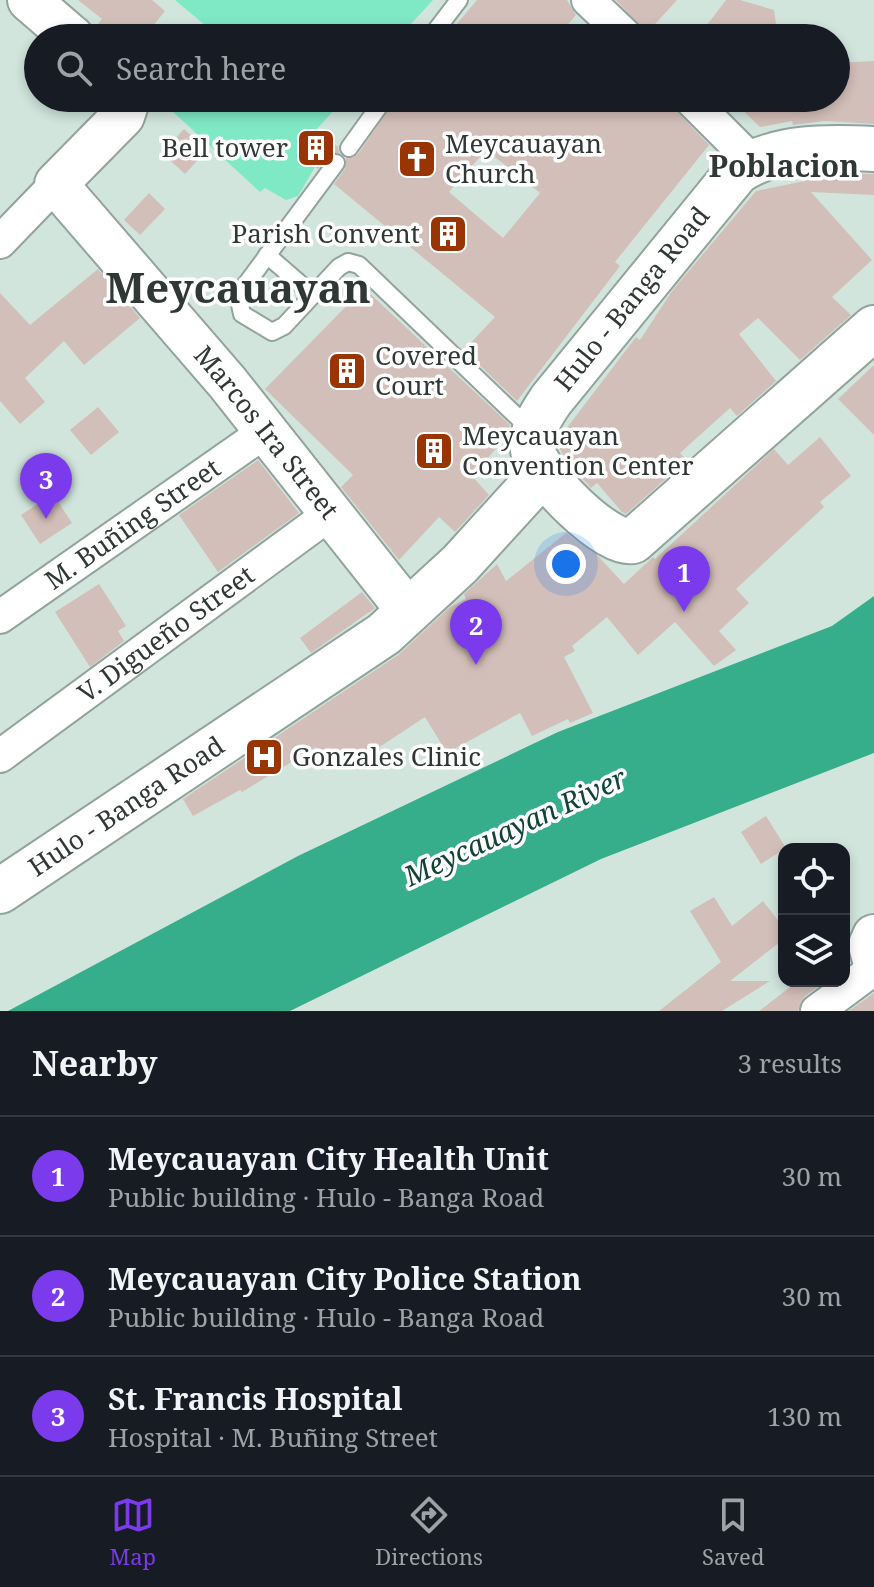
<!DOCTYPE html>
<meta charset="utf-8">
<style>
body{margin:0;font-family:"Noto Serif",serif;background:#20242c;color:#f1f3f6}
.controls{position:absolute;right:24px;bottom:24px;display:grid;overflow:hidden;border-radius:16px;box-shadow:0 4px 12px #0003}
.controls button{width:72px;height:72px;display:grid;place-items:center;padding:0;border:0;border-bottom:2px solid #363941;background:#171b24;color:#f1f3f6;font:40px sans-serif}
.you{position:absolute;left:566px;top:564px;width:28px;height:28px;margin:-20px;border:6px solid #fff;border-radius:50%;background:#1a73e8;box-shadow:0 0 0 12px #1a73e833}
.badge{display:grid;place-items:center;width:52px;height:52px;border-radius:50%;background:#7c3aed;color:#fff;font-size:26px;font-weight:700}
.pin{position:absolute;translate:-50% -66px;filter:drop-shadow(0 2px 4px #0008)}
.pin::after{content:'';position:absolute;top:42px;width:28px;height:24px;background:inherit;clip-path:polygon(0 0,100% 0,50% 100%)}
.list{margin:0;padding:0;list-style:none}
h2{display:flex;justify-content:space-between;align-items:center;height:104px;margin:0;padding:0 32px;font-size:34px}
h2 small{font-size:26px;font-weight:400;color:#9ea1a6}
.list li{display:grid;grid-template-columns:52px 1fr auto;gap:24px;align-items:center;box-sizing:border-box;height:120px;padding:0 32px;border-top:2px solid #363941}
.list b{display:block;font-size:30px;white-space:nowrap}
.list p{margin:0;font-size:26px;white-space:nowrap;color:#9ea1a6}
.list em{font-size:26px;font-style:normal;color:#9ea1a6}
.icon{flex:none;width:44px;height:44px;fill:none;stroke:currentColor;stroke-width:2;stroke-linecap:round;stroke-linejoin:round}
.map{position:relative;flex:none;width:874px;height:1011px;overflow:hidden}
.search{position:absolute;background:#171b24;box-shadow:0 4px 12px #0003;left:24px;right:24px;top:24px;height:88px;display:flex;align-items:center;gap:20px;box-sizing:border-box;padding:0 28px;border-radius:44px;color:#9ea1a6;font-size:30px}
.sheet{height:464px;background:#171b24}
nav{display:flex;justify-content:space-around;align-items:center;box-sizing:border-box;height:112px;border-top:2px solid #363941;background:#171b24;font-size:22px;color:#9ea1a6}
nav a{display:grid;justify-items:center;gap:4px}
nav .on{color:#7c3aed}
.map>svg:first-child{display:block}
</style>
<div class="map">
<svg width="874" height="1011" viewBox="0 0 874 1011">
<rect width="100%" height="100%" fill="#d1e5dd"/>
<g fill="#7fe8c5">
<polygon points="175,0 433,0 398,38 207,38 212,31"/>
<polygon points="158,98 345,98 297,151 315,167 298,196 286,200 265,188 260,192"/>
</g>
<polygon fill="#36ae8b" points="874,596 874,753 601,859 290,1011 8,1011 298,856 558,732 832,626"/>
<g fill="#d3bfb9" fill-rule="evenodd">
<polygon points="78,0 152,0 165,11 143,38 106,38 95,28 102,19"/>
<polygon points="477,0 567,0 576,15 556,38 445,38"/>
<polygon points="616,0 677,0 646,34"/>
<polygon points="726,0 740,0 774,10 778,38 697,38"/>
<polygon points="874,61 874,124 825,121 793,125 792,121 760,127 730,98 836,98 836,63"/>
<path d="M396 98H664L709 145 615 262 620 266 517 401 464 350 495 317 334 184 345 169 346 158 358 154ZM486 150 540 193 503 238 449 192Z"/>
<polygon points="184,129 207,150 185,174 162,153"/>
<polygon points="316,129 338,147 339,153 331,153 318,169 297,151"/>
<polygon points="844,173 874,174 874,195 811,192 872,260 832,297 851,315 800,360 758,318 739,334 776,381 737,416 730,408 680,453 687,460 626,514 622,512 597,483 591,488 567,461 558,446 570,433 566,429 636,337 640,340 672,291 756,191"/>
<polygon points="149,193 165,209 140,235 124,220"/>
<polygon points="98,269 140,318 84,365 64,341 25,378 45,402 20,424 0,401 0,293 30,325"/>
<polygon points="364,288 510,425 508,435 472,476 489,495 455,532 439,517 399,560 341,487 353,475 265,389"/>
<polygon points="874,365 874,435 838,399"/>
<polygon points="98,407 119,432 91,455 70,430"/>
<polygon points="820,437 851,476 820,502 824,507 736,589 749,603 719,631 736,650 714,666 675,622 638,655 607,617 572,646 575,651 564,657 593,713 570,723 568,719 532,736 520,713 447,753 425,717 360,760 356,753 332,770 316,747 242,792 240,790 193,816 183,799 398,655 450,607 466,599 464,594 497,564 506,581 566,533 597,555 624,584 653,557 655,559 774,449 788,465"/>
<polygon points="258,460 299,513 218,572 179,515"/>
<polygon points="53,494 72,523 40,544 21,515"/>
<polygon points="99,584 126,626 118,631 124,641 90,667 55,612"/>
<polygon points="362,592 375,608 311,653 300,638"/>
<polygon points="766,816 786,848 761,864 741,832"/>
<polygon points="714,897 732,926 763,901 784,928 784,939 730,981 770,981 722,1011 659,1011 721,962 690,911"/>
<polygon points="798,981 826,981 805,996 798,1011 759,1011"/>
<polygon points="874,993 874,1011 849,1011"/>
</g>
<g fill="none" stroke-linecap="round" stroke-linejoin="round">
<g stroke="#91a49c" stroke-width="20">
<g id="service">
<polyline points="430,38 459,0"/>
<polyline points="349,148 385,98"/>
<polyline points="336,163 238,295 242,314 272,332 284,326 339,267 348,262 359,265 532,431"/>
<polyline points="267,255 313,295"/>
</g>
</g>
<g stroke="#91a49c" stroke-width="36">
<g id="minor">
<polyline points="588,0 628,38"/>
<polyline points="689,98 752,161"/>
<polyline points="0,242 56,184"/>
<path id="s1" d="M0 617 266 431"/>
<path id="s2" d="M0 756 331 513"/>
<polyline points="817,1011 874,969"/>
</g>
</g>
<g stroke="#91a49c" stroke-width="46">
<g id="tertiary">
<polyline points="29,0 73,38"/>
<path id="s3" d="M129 98 123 116 56 184 227 382 409 612"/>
<polyline points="874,936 870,945 874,960"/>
</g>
</g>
<g stroke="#91a49c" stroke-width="48">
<g id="secondary">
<path d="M874 149C828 147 776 145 737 172L551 400C541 415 530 431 533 450 536 475 608 547 633 541L874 328"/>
<path id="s4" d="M0 891 384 634 460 564 542 474"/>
</g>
</g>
<use href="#service" stroke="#fff" stroke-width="16"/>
<use href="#minor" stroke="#fff" stroke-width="32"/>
<use href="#tertiary" stroke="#fff" stroke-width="42"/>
<use href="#secondary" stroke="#fff" stroke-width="44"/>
</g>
<defs>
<g id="building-square" transform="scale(2)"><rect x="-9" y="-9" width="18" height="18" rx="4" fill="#993403" stroke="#fff"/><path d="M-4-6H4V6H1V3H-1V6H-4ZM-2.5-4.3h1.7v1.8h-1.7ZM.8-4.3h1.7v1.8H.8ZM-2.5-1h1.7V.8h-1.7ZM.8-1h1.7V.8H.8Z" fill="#fff"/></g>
<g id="church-square" transform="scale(2)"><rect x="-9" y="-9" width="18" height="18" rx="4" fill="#993403" stroke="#fff"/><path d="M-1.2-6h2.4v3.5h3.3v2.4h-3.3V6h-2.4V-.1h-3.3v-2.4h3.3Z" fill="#fff"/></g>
<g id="hospital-square" transform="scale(2)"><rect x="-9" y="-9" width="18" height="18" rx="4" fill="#993403" stroke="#fff"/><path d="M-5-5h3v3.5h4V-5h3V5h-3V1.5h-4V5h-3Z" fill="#fff"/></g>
</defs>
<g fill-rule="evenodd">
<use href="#building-square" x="316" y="148"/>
<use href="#church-square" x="417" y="159"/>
<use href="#building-square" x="448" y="234"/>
<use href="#building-square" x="347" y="371"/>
<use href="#building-square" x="434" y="451"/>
<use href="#hospital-square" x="264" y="757"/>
</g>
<g text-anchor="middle" stroke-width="7" stroke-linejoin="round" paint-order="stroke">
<g font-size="26" fill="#303835" stroke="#fff" text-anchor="start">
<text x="445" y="153">Meycauayan<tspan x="445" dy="30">Church</tspan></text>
<text x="288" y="157" text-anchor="end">Bell tower</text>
<text x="420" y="243" text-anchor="end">Parish Convent</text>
<text x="375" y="365">Covered<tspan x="375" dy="30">Court</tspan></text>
<text x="462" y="445">Meycauayan<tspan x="462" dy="30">Convention Center</tspan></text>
<text x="292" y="766">Gonzales Clinic</text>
</g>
<g font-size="26" fill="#303835" stroke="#fff">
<text transform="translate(632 299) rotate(-51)" y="9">Hulo - Banga Road</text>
<text dy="9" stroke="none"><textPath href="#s3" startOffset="440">Marcos Ira Street</textPath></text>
<text dy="9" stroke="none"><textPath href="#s1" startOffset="162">M. Buñing Street</textPath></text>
<text dy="9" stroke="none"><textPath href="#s2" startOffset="206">V. Digueño Street</textPath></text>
<text dy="9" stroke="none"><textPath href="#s4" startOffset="152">Hulo - Banga Road</textPath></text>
</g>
<g font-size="28" font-style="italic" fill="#124435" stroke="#fff">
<text transform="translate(515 827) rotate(-25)" y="10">Meycauayan River</text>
</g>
<g font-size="30" font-weight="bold" fill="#303835" stroke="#fff">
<text x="784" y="177">Poblacion</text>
</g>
<g font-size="42" font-weight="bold" fill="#303835" stroke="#fff">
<text x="238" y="303">Meycauayan</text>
</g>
</g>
</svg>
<div class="controls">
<button><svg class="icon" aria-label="locate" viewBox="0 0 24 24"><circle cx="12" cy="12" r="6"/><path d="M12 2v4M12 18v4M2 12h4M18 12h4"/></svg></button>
<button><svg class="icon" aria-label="layers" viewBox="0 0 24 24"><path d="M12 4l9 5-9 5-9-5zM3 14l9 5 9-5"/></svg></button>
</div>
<div class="you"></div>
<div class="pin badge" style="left:684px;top:612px">1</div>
<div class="pin badge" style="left:476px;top:665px">2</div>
<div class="pin badge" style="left:46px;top:519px">3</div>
<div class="search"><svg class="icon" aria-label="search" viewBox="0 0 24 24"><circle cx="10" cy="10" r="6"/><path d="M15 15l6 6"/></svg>Search here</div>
</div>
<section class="sheet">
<h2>Nearby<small>3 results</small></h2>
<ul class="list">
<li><span class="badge">1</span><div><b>Meycauayan City Health Unit</b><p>Public building · Hulo - Banga Road</p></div><em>30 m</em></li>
<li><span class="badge">2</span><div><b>Meycauayan City Police Station</b><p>Public building · Hulo - Banga Road</p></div><em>30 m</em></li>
<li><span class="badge">3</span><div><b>St. Francis Hospital</b><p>Hospital · M. Buñing Street</p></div><em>130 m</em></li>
</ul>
</section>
<nav>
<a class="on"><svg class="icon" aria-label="map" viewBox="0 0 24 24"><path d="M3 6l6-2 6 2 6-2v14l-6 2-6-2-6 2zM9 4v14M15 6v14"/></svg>Map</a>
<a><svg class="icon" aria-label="directions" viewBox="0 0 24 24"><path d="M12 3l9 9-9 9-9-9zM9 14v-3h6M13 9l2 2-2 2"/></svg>Directions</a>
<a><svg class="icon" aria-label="saved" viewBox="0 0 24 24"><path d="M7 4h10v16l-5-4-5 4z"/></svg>Saved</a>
</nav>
